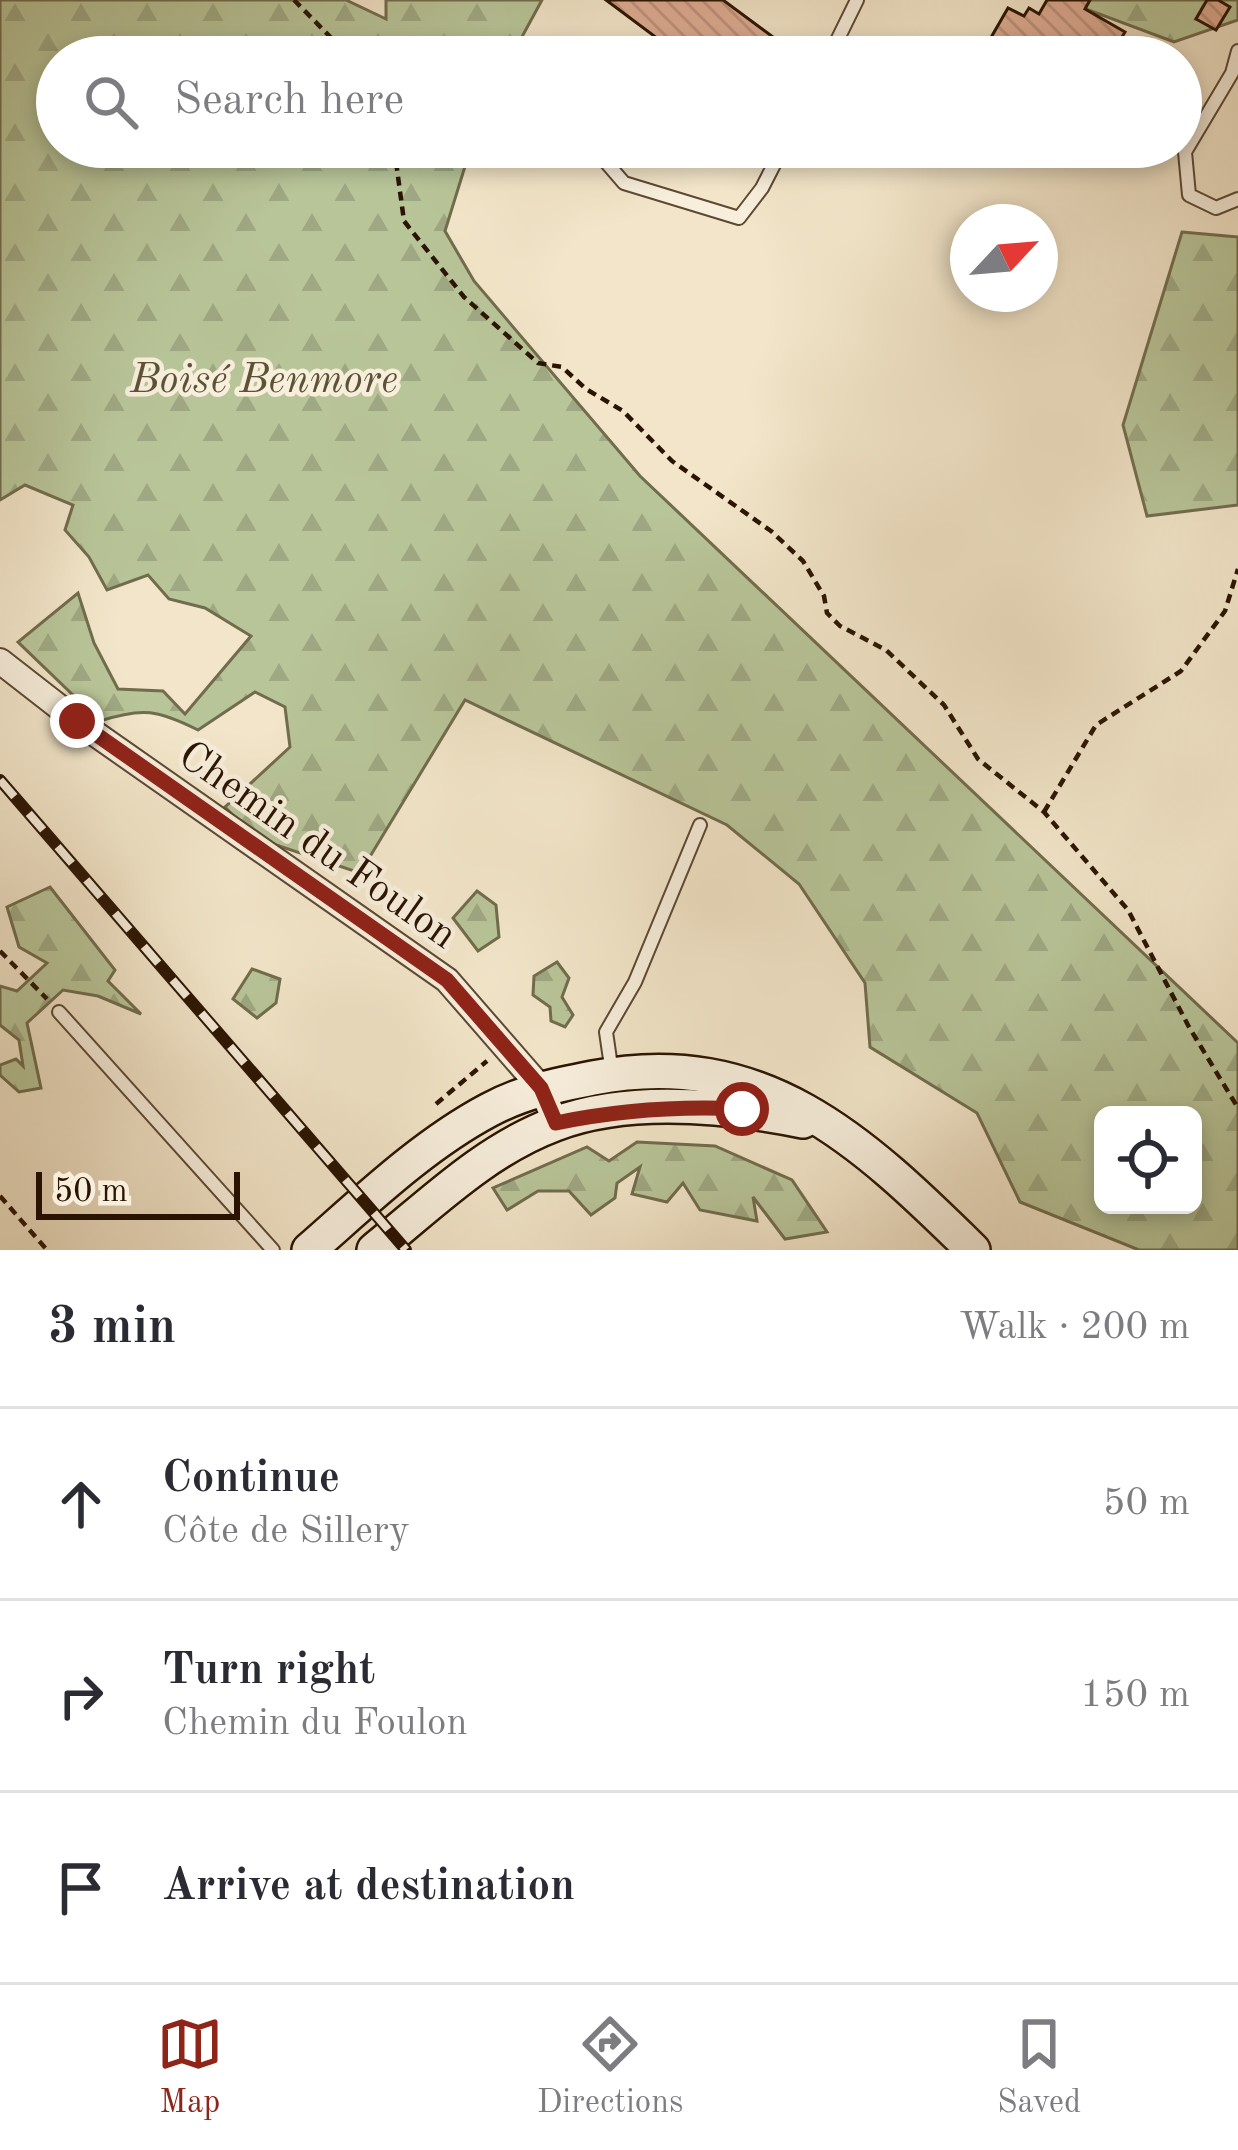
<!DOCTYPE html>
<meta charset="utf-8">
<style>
body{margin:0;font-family:"Old Standard TT",serif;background:#f2f2f3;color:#2b2b33}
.controls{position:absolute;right:36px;bottom:36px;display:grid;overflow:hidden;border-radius:18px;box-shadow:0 6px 18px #0003}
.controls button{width:108px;height:108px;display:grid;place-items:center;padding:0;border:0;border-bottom:3px solid #e1e1e2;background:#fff;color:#2b2b33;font:60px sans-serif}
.compass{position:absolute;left:950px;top:204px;width:108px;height:108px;border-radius:50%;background:#fff;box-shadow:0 6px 18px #0003;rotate:64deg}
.scale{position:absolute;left:36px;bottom:30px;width:204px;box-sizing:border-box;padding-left:12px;border:6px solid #2a1401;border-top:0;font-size:33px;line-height:42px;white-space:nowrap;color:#2a1401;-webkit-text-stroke:9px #f7eedc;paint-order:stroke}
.stop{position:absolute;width:36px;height:36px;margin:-27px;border:9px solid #8f2418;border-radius:50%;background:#fff}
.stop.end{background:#8f2418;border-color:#fff;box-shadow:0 3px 12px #0008}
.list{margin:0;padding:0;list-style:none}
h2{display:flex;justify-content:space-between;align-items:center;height:156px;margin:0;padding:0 48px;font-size:51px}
h2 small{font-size:39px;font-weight:400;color:#7c7c81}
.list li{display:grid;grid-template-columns:78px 1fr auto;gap:36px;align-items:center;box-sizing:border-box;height:192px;padding:0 48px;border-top:3px solid #e1e1e2}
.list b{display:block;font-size:45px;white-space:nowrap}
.list p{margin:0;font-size:39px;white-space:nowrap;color:#7c7c81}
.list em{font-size:39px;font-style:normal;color:#7c7c81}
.icon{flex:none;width:66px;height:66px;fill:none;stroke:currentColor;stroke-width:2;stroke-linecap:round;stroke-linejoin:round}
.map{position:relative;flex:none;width:1238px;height:1250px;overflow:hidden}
.search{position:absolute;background:#fff;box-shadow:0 6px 18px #0003;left:36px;right:36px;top:36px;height:132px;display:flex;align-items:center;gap:30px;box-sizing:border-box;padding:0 42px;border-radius:66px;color:#7c7c81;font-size:45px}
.sheet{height:732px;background:#fff}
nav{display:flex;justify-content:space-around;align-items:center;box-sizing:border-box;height:168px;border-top:3px solid #e1e1e2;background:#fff;font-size:33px;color:#7c7c81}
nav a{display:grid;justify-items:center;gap:6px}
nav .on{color:#8f2418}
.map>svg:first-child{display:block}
</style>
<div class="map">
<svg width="1238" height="1250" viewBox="0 0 1238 1250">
<defs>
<pattern id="forest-firs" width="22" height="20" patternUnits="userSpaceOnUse" patternTransform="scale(3)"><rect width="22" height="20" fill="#b8c599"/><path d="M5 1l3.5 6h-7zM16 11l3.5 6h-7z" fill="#9ea882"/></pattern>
<pattern id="building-back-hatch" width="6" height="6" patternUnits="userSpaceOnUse" patternTransform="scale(3)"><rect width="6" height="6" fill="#deac93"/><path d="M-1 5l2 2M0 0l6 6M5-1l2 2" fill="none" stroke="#bf937d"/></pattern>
</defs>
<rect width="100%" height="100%" fill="#f2e5c9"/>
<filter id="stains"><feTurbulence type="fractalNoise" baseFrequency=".00167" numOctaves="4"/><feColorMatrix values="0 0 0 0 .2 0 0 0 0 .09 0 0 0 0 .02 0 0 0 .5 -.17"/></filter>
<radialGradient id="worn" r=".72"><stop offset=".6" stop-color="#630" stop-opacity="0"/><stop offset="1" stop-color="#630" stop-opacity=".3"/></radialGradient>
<g fill="url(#forest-firs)" stroke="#716c4d" stroke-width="3" fill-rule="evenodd">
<path d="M0 0H346L386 19V0H542L511 57H57V147H471L445 231 474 281 640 476 1238 1043V1250H1139L1020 1202 977 1113 870 1047 865 983 799 884 727 825 465 700 360 873 255 838 225 807 290 747 285 707 255 692 198 730C158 710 143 707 100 721L18 642 78 593 94 643 118 689 163 691 185 714 251 636 205 608 169 599 148 575 107 590 89 557 65 530 73 505 25 485 0 500ZM1103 1115H1193V1205H1103Z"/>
<polygon points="1062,0 1238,0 1238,20 1174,42"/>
<polygon points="1182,232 1238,237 1238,505 1147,516 1123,425"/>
<polygon points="50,887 115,970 108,981 141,1014 98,996 63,990 27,1023 41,1088 19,1092 0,1075 0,1065 16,1059 23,1066 19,1040 0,1025 0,986 17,991 47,963 19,947 7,907"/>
<polygon points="477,891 496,905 499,937 478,951 453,918"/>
<polygon points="557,962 569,978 562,997 573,1015 565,1027 551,1021 550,1007 533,995 534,976"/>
<polygon points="252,969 280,979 276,1003 257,1018 233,999"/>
<polygon points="637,1142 715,1146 792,1180 827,1232 785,1239 753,1197 757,1221 700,1210 683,1183 667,1202 632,1194 640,1167 617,1183 615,1198 591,1215 569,1191 538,1191 507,1210 493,1188 587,1147 609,1161"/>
</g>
<g fill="url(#building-back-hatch)" stroke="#2a1401" stroke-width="3">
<polygon points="606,0 723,0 800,57 668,57 673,50"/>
<polygon points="1047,0 1090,0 1085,9 1125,32 1119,42 1146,57 1017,57 989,41 1008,8 1024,16 1029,8 1039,14"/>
<polygon points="1207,0 1218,0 1230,7 1216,30 1196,19"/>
</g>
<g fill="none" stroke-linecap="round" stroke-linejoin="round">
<g stroke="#5c4833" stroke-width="16">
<g id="lane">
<polyline points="1238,51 1232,73 1185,152 1189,195 1216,208 1238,199"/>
<polyline points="829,57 857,0"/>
<polyline points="593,147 624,183 739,218 762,188 783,147"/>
<polyline points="59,1012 273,1250"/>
<polyline points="612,1073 606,1032 635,982 700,825"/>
</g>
</g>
<g stroke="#5c4833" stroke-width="28">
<polyline id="street" points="0,661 77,721 447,980 541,1088 556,1123"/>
</g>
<g stroke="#2a1401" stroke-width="38">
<g id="secondary">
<path d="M309 1250C365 1201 423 1145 489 1110 522 1092 557 1085 593 1078 762 1045 862 1141 973 1250"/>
<path d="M374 1250C431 1204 485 1150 555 1124 629 1096 727 1106 803 1121"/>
</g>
</g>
<g stroke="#2a1401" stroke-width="4.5" stroke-dasharray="9 6" stroke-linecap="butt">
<polyline points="294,0 350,57"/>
<polyline points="394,147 404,221 464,297 538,363 562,367 586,389 623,411 672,461 771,531 803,561 824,596 827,613 840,626 886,650 944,705 978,759 1044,812 1128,910 1189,1027 1238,1108"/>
<polyline points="1044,812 1096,725 1181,671 1225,611 1238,569"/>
<polyline points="0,951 47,999"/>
<polyline points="436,1104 487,1061"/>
<polyline points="0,1196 47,1250"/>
</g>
<use href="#lane" stroke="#f7eedc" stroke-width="12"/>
<use href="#street" stroke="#f7eedc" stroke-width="24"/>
<use href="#secondary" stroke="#f7eedc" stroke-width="33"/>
<g stroke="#2a1401" stroke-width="12">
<polyline id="rail" points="0,780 406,1250"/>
</g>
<use href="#rail" stroke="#f7eedc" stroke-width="8" stroke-dasharray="22" stroke-linecap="butt"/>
</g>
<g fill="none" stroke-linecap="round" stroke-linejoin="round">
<path stroke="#8f2418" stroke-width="15" d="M77 721 447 980 541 1088 556 1123C619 1110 679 1106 742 1109"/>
</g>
<g text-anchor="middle" stroke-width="9" stroke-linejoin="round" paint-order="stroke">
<g font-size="42" font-style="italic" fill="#5c5236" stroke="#f7eedc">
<text x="264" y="392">Boisé Benmore</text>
</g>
<g font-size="42" fill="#2a1401" stroke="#f7eedc">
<text transform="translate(319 843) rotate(35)" y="15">Chemin du Foulon</text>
</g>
</g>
<rect width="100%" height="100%" filter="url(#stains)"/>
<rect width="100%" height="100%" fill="url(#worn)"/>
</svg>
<div class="controls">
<button><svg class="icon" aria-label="locate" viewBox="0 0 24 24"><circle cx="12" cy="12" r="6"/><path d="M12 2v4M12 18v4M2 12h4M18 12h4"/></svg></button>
</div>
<svg class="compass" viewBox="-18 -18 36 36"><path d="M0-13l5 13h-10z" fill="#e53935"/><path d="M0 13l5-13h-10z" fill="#7c7c81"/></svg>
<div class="scale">50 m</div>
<div class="stop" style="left:742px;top:1109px"></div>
<div class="stop end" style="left:77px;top:721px"></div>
<div class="search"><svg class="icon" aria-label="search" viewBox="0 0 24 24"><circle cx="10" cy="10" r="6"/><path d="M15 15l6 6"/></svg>Search here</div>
</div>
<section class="sheet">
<h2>3 min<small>Walk · 200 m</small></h2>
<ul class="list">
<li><svg class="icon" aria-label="ahead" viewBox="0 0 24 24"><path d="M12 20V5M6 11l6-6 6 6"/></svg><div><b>Continue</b><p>Côte de Sillery</p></div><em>50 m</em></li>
<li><svg class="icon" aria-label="right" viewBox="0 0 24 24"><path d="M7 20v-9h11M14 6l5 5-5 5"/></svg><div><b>Turn right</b><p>Chemin du Foulon</p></div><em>150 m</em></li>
<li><svg class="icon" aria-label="arrive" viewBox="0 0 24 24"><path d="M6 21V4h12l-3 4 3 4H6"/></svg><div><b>Arrive at destination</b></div></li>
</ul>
</section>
<nav>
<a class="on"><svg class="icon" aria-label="map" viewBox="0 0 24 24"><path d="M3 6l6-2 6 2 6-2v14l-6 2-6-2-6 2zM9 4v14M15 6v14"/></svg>Map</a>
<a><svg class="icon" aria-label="directions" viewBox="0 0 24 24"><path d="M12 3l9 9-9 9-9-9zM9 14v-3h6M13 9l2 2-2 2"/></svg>Directions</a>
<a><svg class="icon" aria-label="saved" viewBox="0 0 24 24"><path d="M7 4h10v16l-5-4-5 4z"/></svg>Saved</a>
</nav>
